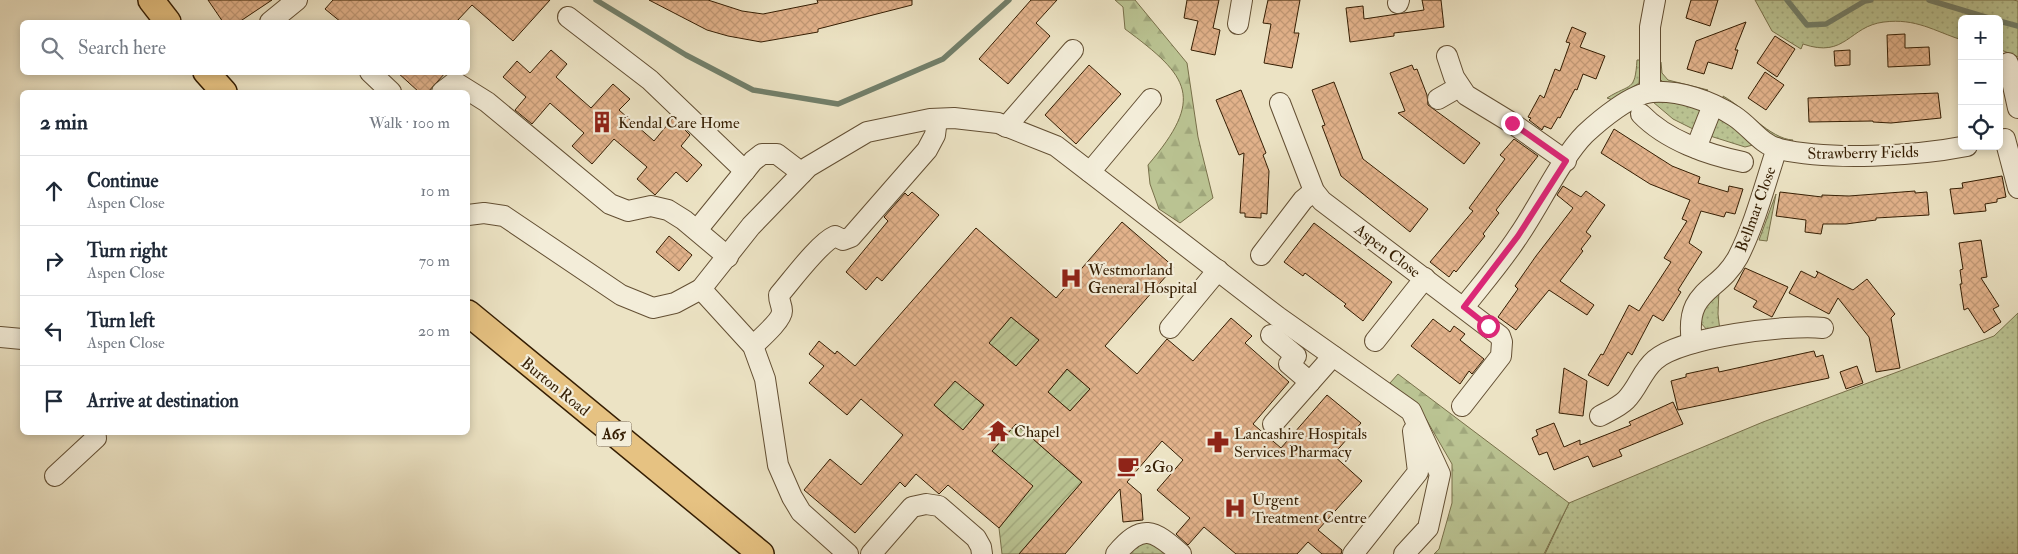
<!DOCTYPE html>
<meta charset="utf-8">
<style>
body{margin:0;font-family:"IM FELL Double Pica",serif;background:#f6f6f7;color:#1f2937}
.controls{position:absolute;right:15px;top:15px;display:grid;overflow:hidden;border-radius:8px;box-shadow:0 2px 8px #0003}
.controls button{width:45px;height:45px;display:grid;place-items:center;padding:0;border:0;border-bottom:1px solid #e0e1e3;background:#fff;color:#1f2937;font:25px sans-serif}
.stop{position:absolute;width:15px;height:15px;margin:-11px;border:4px solid #db2777;border-radius:50%;background:#fff}
.stop.end{background:#db2777;border-color:#fff;box-shadow:0 1px 5px #0008}
.list{margin:0;padding:0;list-style:none}
h2{display:flex;justify-content:space-between;align-items:center;height:65px;margin:0;padding:0 20px;font-size:21px}
h2 small{font-size:16px;font-weight:400;color:#747a83}
.list li{display:grid;grid-template-columns:32px 1fr auto;gap:15px;align-items:center;box-sizing:border-box;height:70px;padding:0 20px;border-top:1px solid #e0e1e3}
.list b{display:block;font-size:19px;white-space:nowrap}
.list p{margin:0;font-size:16px;white-space:nowrap;color:#747a83}
.list em{font-size:16px;font-style:normal;color:#747a83}
.icon{flex:none;width:28px;height:28px;fill:none;stroke:currentColor;stroke-width:2;stroke-linecap:round;stroke-linejoin:round}
.map{position:relative;flex:none;width:2018px;height:554px;overflow:hidden}
.search{position:absolute;background:#fff;box-shadow:0 2px 8px #0003;left:20px;top:20px;width:450px;height:55px;display:flex;align-items:center;gap:12px;box-sizing:border-box;padding:0 18px;border-radius:8px;color:#747a83;font-size:19px}
.panel{position:absolute;background:#fff;box-shadow:0 2px 8px #0003;left:20px;top:90px;width:450px;height:345px;border-radius:8px}
.map>svg:first-child{display:block}
</style>
<div class="map">
<svg width="2018" height="554" viewBox="0 0 2018 554">
<defs>
<pattern id="grass-dots" width="8" height="8" patternUnits="userSpaceOnUse" patternTransform="scale(1.25)"><rect width="8" height="8" fill="#bac392"/><path d="M2 2h.1M6 6h.1" fill="none" stroke="#a0a77c" stroke-width="1.8" stroke-linecap="round"/></pattern>
<pattern id="forest-firs" width="22" height="20" patternUnits="userSpaceOnUse" patternTransform="scale(1.25)"><rect width="22" height="20" fill="#bac392"/><path d="M5 1l3.5 6h-7zM16 11l3.5 6h-7z" fill="#a0a77c"/></pattern>
<pattern id="garden-furrows" width="10" height="10" patternUnits="userSpaceOnUse" patternTransform="scale(1.25)"><rect width="10" height="10" fill="#bac392"/><path d="M-1 1l2-2M0 10L10 0M9 11l2-2" fill="none" stroke="#a0a77c"/></pattern>
<pattern id="building-cross-hatch" width="8" height="8" patternUnits="userSpaceOnUse" patternTransform="scale(1.25)"><rect width="8" height="8" fill="#e2b28b"/><path d="M0 0l8 8M0 8l8-8" fill="none" stroke="#c29976"/></pattern>
</defs>
<rect width="100%" height="100%" fill="#ece3c4"/>
<filter id="stains"><feTurbulence type="fractalNoise" baseFrequency=".004" numOctaves="4"/><feColorMatrix values="0 0 0 0 .2 0 0 0 0 .09 0 0 0 0 .02 0 0 0 .5 -.17"/></filter>
<radialGradient id="worn" r=".72"><stop offset=".6" stop-color="#630" stop-opacity="0"/><stop offset="1" stop-color="#630" stop-opacity=".3"/></radialGradient>
<g fill="url(#grass-dots)" stroke="#78704a">
<path d="M1755 0H2013L2018 1V57L1999 49V19H1962V40C1934 31 1916 18 1884 22 1849 26 1846 59 1803 44L1801 49 1772 31Z"/>
<path d="M1637 60H1641L1639 83 1613 100 1607 98C1631 83 1635 92 1637 60Z"/>
<polygon points="1657,62 1661,62 1662,73 1668,80 1708,90 1704,93 1664,83 1660,79"/>
<path d="M1723 96C1745 108 1770 139 1793 140L1790 145 1784 144 1724 102Z"/>
<polygon points="1653,102 1672,102 1701,109 1697,131 1673,119"/>
<polygon points="1719,119 1731,124 1753,145 1745,147 1707,135 1715,121"/>
<polygon points="1776,194 1767,241 1759,240"/>
<polygon points="1719,289 1718,314 1720,331 1708,331 1700,322 1701,310"/>
<polygon points="2018,313 2018,554 1545,554 1569,503 1763,422 1994,336"/>
<polygon points="1150,542 1168,554 1130,554 1125,550 1130,546"/>
</g>
<g fill="url(#forest-firs)" stroke="#78704a">
<path d="M1115 0H1135L1187 63 1198 137 1213 198 1180 223 1159 209 1150 184 1148 165C1205 98 1190 77 1125 29L1123 7Z"/>
<polygon points="1398,374 1569,503 1544,554 1434,554 1439,549 1452,503 1452,464 1426,419 1407,398 1390,383"/>
</g>
<g fill="url(#garden-furrows)" stroke="#78704a">
<polygon points="977,288 1000,330 1011,317 1039,340 1016,366 995,348 990,353"/>
<polygon points="929,344 958,383 984,405 963,430 934,405"/>
<polygon points="1067,369 1090,389 1070,411 1048,392"/>
<polygon points="1016,424 1082,482 1019,554 1002,554 999,528 1032,486 992,451"/>
</g>
<g fill="none" stroke-linecap="round" stroke-linejoin="round">
<g stroke="#727f6a" stroke-width="5.5">
<polyline points="596,0 686,55 753,90 838,104 943,59 1009,0"/>
<polyline points="1787,0 1807,25 1826,24 1865,1 1871,0"/>
<polyline points="1929,0 1992,19"/>
<polyline points="1999,21 2018,26"/>
</g>
</g>
<g fill="url(#building-cross-hatch)" stroke="#351e03" fill-rule="evenodd">
<polygon points="208,0 272,0 239,22 223,22"/>
<polygon points="333,0 550,0 513,41 472,5 456,22 341,22 325,9"/>
<polygon points="649,0 708,0 742,11 763,14 818,3 817,0 912,0 912,5 818,29 818,32 761,42 728,36 707,30"/>
<polygon points="1031,0 1057,0 1036,23 1050,36 1008,84 979,59"/>
<polygon points="1187,0 1219,0 1213,28 1220,30 1215,55 1191,50 1198,21 1184,18"/>
<polygon points="1268,0 1300,0 1294,33 1299,33 1292,68 1264,63 1271,24 1263,23"/>
<polygon points="1422,0 1441,0 1444,27 1394,33 1394,36 1350,42 1346,8 1363,6 1364,19 1424,10"/>
<polygon points="1691,0 1718,0 1710,26 1686,18"/>
<polygon points="1746,22 1735,50 1738,50 1732,69 1708,62 1704,74 1687,69 1696,41"/>
<polygon points="1572,27 1586,33 1580,47 1605,56 1596,79 1583,74 1577,90 1575,89 1560,118 1558,117 1551,129 1544,126 1542,130 1529,120 1531,118 1528,117 1540,95 1544,98 1555,69 1560,71 1570,43 1566,42"/>
<polygon points="1905,34 1905,48 1929,47 1930,65 1888,67 1887,35"/>
<polygon points="1775,36 1795,49 1777,77 1757,63"/>
<polygon points="551,50 567,64 556,77 591,108 613,84 630,99 619,110 654,141 673,118 690,135 681,146 702,165 687,182 676,172 655,195 637,179 647,167 614,139 592,164 572,146 584,133 550,103 532,124 515,110 526,97 503,77 517,61 530,73"/>
<polygon points="1850,50 1850,65 1835,66 1834,51"/>
<polygon points="1089,65 1121,94 1076,144 1045,115"/>
<polygon points="1412,65 1414,70 1417,69 1427,95 1428,105 1480,143 1464,164 1398,113 1405,111 1390,73"/>
<polygon points="397,72 446,72 428,92 419,92"/>
<polygon points="1765,72 1784,85 1766,110 1748,98"/>
<polygon points="1334,82 1363,159 1428,209 1410,232 1341,176 1322,126 1325,125 1312,90"/>
<polygon points="1241,90 1266,153 1263,155 1269,171 1267,214 1261,213 1261,218 1245,217 1245,213 1240,213 1244,153 1239,155 1216,100"/>
<polygon points="1938,93 1941,118 1891,123 1873,122 1873,121 1809,122 1808,98"/>
<polygon points="1614,129 1672,166 1700,177 1698,183 1728,192 1729,186 1743,189 1735,214 1726,212 1724,217 1701,211 1689,243 1702,252 1678,290 1681,292 1663,321 1653,315 1632,355 1628,352 1608,386 1588,375 1601,354 1603,355 1629,305 1639,311 1671,262 1664,258 1687,221 1682,219 1690,200 1650,184 1601,153"/>
<polygon points="1514,139 1538,156 1496,210 1499,213 1483,234 1485,236 1456,272 1454,270 1449,277 1430,262 1473,211 1469,208 1505,159 1500,155"/>
<polygon points="2002,176 2006,197 1997,199 1997,202 1985,204 1986,211 1954,214 1950,189 1963,188 1962,183"/>
<polygon points="1563,186 1581,197 1586,191 1605,205 1586,232 1591,236 1581,249 1583,251 1560,281 1594,305 1587,315 1549,290 1516,330 1498,317 1518,289 1515,286 1536,256 1573,208 1557,195"/>
<polygon points="1915,191 1915,193 1927,192 1929,215 1876,218 1876,220 1846,224 1823,224 1821,234 1805,232 1806,220 1776,216 1780,192 1822,197 1822,195 1849,196"/>
<polygon points="912,192 939,215 882,281 877,277 866,290 846,272 888,221 884,217 905,193 908,196"/>
<path d="M1122 222 1174 267 1105 346 1137 374 1167 339 1193 361 1231 318 1252 336 1245 343 1289 382 1253 424 1281 448 1327 395 1361 423 1333 455 1362 481 1318 530 1342 550 1341 554H1322L1308 542 1297 554H1236L1204 527 1188 545 1176 534 1190 518 1157 490 1183 460 1162 441 1127 482 1141 494 1143 520 1123 522 1120 489 1065 554H1019L1082 482 1016 424 992 451 1033 486 999 528 948 485 939 494 916 474 905 487 900 482 855 533 804 490 830 459 861 485 903 435 861 399 847 415 809 383 824 366 809 354 819 341 835 354 837 351 855 366 976 228 1056 298ZM1011 317 1039 340 1016 366 989 343ZM1067 369 1090 389 1070 411 1048 392ZM955 381 984 405 963 430 934 405Z"/>
<polygon points="1314,223 1392,282 1363,321 1344,306 1346,304 1305,273 1303,276 1284,262"/>
<polygon points="669,236 692,255 679,271 656,252"/>
<polygon points="1981,240 1987,277 1981,278 1999,306 1993,309 2001,322 1984,333 1968,308 1964,310 1960,284 1962,284 1960,270 1963,269 1959,243"/>
<polygon points="1745,268 1788,287 1772,317 1753,307 1757,301 1734,289"/>
<polygon points="1801,271 1815,278 1818,273 1816,271 1853,290 1867,279 1895,314 1891,318 1900,368 1876,372 1869,337 1838,298 1829,314 1789,293"/>
<polygon points="1433,319 1450,332 1454,326 1465,334 1460,340 1484,359 1472,374 1469,371 1460,384 1411,346"/>
<polygon points="1814,351 1816,357 1823,355 1829,378 1678,410 1671,381 1686,377 1686,374 1718,367 1719,372"/>
<polygon points="1857,366 1863,383 1846,389 1840,372"/>
<polygon points="1564,368 1587,381 1583,416 1559,413"/>
<polygon points="1673,402 1683,424 1619,450 1622,456 1593,467 1588,456 1554,470 1547,452 1539,455 1532,438 1538,435 1536,430 1554,423 1564,447 1580,440 1580,445 1631,425 1629,422"/>
</g>
<g fill="none" stroke-linecap="round" stroke-linejoin="round">
<g stroke="#634f33" stroke-width="22">
<g id="minor">
<polyline points="1398,3 1399,0"/>
<polyline points="568,17 650,80 745,171"/>
<polyline points="270,22 297,0"/>
<polyline points="1238,24 1242,0"/>
<polyline points="1447,56 1454,77 1466,95 1512,123 1566,161"/>
<polyline points="2008,63 2018,108"/>
<polyline points="370,72 391,92"/>
<polyline points="442,92 455,82 487,102 610,204 628,211 651,206 668,210 684,220 728,257"/>
<polyline points="1650,92 1650,27 1655,0"/>
<polyline points="1438,99 1459,87"/>
<polyline points="1280,103 1314,191 1322,201 1500,336 1502,342 1501,356 1462,406"/>
<path d="M1641 114C1666 140 1708 155 1743 162"/>
<polyline points="1006,127 1073,50"/>
<polyline points="2005,139 2018,188"/>
<polyline points="1696,148 1713,105"/>
<polyline points="1090,172 1151,99"/>
<polyline points="468,215 484,213 504,216 621,295 653,308 675,303 701,289 751,226 808,167 867,132 930,119 954,118 998,123 1056,146 1278,317 1411,411 1440,474 1428,528 1404,554"/>
<polyline points="697,230 753,161 762,154 777,154 802,173"/>
<polyline points="1261,255 1303,200 1314,191"/>
<polyline points="701,289 753,346 765,379 778,465 792,497 801,512 848,554"/>
<path d="M1464 307C1483 283 1503 260 1519 235 1539 206 1562 157 1585 134 1600 120 1631 94 1652 92 1679 90 1711 101 1734 116 1750 126 1760 144 1779 149 1830 161 1916 156 1967 146"/>
<polyline points="1170,328 1218,270"/>
<polyline points="1271,335 1296,356 1289,364 1310,382"/>
<polyline points="0,337 22,339"/>
<polyline points="1375,341 1425,278"/>
<path d="M1692 343C1684 288 1718 294 1738 257 1755 224 1765 184 1777 148"/>
<path d="M753 346C760 339 782 320 782 311 782 305 779 302 779 295 792 280 819 243 835 236L843 240 851 237 927 150 935 135 937 119"/>
<path d="M1600 416C1609 411 1619 407 1626 400 1638 388 1642 371 1655 360 1681 337 1788 324 1823 328"/>
<polyline points="1273,424 1333,356"/>
<polyline points="55,476 96,438 95,432"/>
<polyline points="871,554 912,507 926,504 939,506 976,538 981,547 982,554"/>
<path d="M1116 554C1142 523 1153 529 1181 554"/>
<polyline points="1353,554 1418,472 1413,431"/>
</g>
</g>
<g stroke="#351e03" stroke-width="28">
<g id="major">
<polyline points="151,0 168,22"/>
<polyline points="206,72 224,92"/>
<polyline points="468,313 761,554"/>
</g>
</g>
<use href="#minor" stroke="#f3edd9" stroke-width="20"/>
<use href="#major" stroke="#e6c282" stroke-width="25"/>
</g>
<g fill="none" stroke-linecap="round" stroke-linejoin="round">
<polyline stroke="#db2777" stroke-width="6" points="1488,326 1464,307 1518,236 1566,161 1512,123"/>
</g>
<defs>
<g id="building-bare" transform="scale(1.725)"><path d="M-4-6H4V6H1V3H-1V6H-4ZM-2.5-4.3h1.7v1.8h-1.7ZM.8-4.3h1.7v1.8H.8ZM-2.5-1h1.7V.8h-1.7ZM.8-1h1.7V.8H.8Z" fill="#8f2418" stroke="#f3edd9" stroke-width="2.5" paint-order="stroke"/></g>
<g id="hospital-bare" transform="scale(1.725)"><path d="M-5-5h3v3.5h4V-5h3V5h-3V1.5h-4V5h-3Z" fill="#8f2418" stroke="#f3edd9" stroke-width="2.5" paint-order="stroke"/></g>
<g id="temple-bare" transform="scale(1.725)"><path d="M0-6L5-2H3V0L6.5 2.5H4V6H1.5V3h-3V6H-4V2.5H-6.5L-3 0V-2H-5Z" fill="#8f2418" stroke="#f3edd9" stroke-width="2.5" paint-order="stroke"/></g>
<g id="pharmacy-bare" transform="scale(1.725)"><path d="M-2-6h4v4h4v4h-4v4h-4v-4h-4v-4h4Z" fill="#8f2418" stroke="#f3edd9" stroke-width="2.5" paint-order="stroke"/></g>
<g id="cafe-bare" transform="scale(1.725)"><path d="M-5.5-4.5H6V0H3Q3 3.5 0 3.5H-2.5Q-5.5 3.5-5.5 0ZM3-3.2v2h1.7v-2ZM-6 4.5H4V6H-6Z" fill="#8f2418" stroke="#f3edd9" stroke-width="2.5" paint-order="stroke"/></g>
</defs>
<g fill-rule="evenodd">
<use href="#building-bare" x="602" y="122"/>
<use href="#hospital-bare" x="1071" y="278"/>
<use href="#temple-bare" x="998" y="431"/>
<use href="#pharmacy-bare" x="1218" y="442"/>
<use href="#cafe-bare" x="1128" y="466"/>
<use href="#hospital-bare" x="1235" y="508"/>
</g>
<g text-anchor="middle" stroke-width="4.5" stroke-linejoin="round" paint-order="stroke">
<rect fill="#f3edd9" stroke="#6e5c43" stroke-width="1" x="596.5" y="421.5" width="35" height="25" rx="4"/>
<g font-size="15" font-weight="bold" fill="#351e03">
<text x="614" y="439">A65</text>
</g>
<g font-size="16" fill="#351e03" stroke="#f3edd9" text-anchor="start">
<text x="618" y="128">Kendal Care Home</text>
<text x="1088" y="275">Westmorland<tspan x="1088" dy="18">General Hospital</tspan></text>
<text x="1014" y="437">Chapel</text>
<text x="1234" y="439">Lancashire Hospitals<tspan x="1234" dy="18">Services Pharmacy</tspan></text>
<text x="1144" y="472">2Go</text>
<text x="1252" y="505">Urgent<tspan x="1252" dy="18">Treatment Centre</tspan></text>
</g>
<g font-size="16" fill="#351e03" stroke="#f3edd9">
<text transform="translate(1863 152) rotate(-1)" y="6">Strawberry Fields</text>
<text transform="translate(1755 209) rotate(-70)" y="6">Bellmar Close</text>
<text transform="translate(1388 250) rotate(37)" y="6">Aspen Close</text>
<text transform="translate(556 386) rotate(39)" y="6">Burton Road</text>
</g>
</g>
<rect width="100%" height="100%" filter="url(#stains)"/>
<rect width="100%" height="100%" fill="url(#worn)"/>
</svg>
<div class="controls">
<button>+</button>
<button>−</button>
<button><svg class="icon" aria-label="locate" viewBox="0 0 24 24"><circle cx="12" cy="12" r="6"/><path d="M12 2v4M12 18v4M2 12h4M18 12h4"/></svg></button>
</div>
<div class="stop" style="left:1488px;top:326px"></div>
<div class="stop end" style="left:1512px;top:123px"></div>
<div class="search"><svg class="icon" aria-label="search" viewBox="0 0 24 24"><circle cx="10" cy="10" r="6"/><path d="M15 15l6 6"/></svg>Search here</div>
<section class="panel">
<h2>2 min<small>Walk · 100 m</small></h2>
<ul class="list">
<li><svg class="icon" aria-label="ahead" viewBox="0 0 24 24"><path d="M12 20V5M6 11l6-6 6 6"/></svg><div><b>Continue</b><p>Aspen Close</p></div><em>10 m</em></li>
<li><svg class="icon" aria-label="right" viewBox="0 0 24 24"><path d="M7 20v-9h11M14 6l5 5-5 5"/></svg><div><b>Turn right</b><p>Aspen Close</p></div><em>70 m</em></li>
<li><svg class="icon" aria-label="left" viewBox="0 0 24 24"><path d="M17 20v-9H6M10 6l-5 5 5 5"/></svg><div><b>Turn left</b><p>Aspen Close</p></div><em>20 m</em></li>
<li><svg class="icon" aria-label="arrive" viewBox="0 0 24 24"><path d="M6 21V4h12l-3 4 3 4H6"/></svg><div><b>Arrive at destination</b></div></li>
</ul>
</section>
</div>
